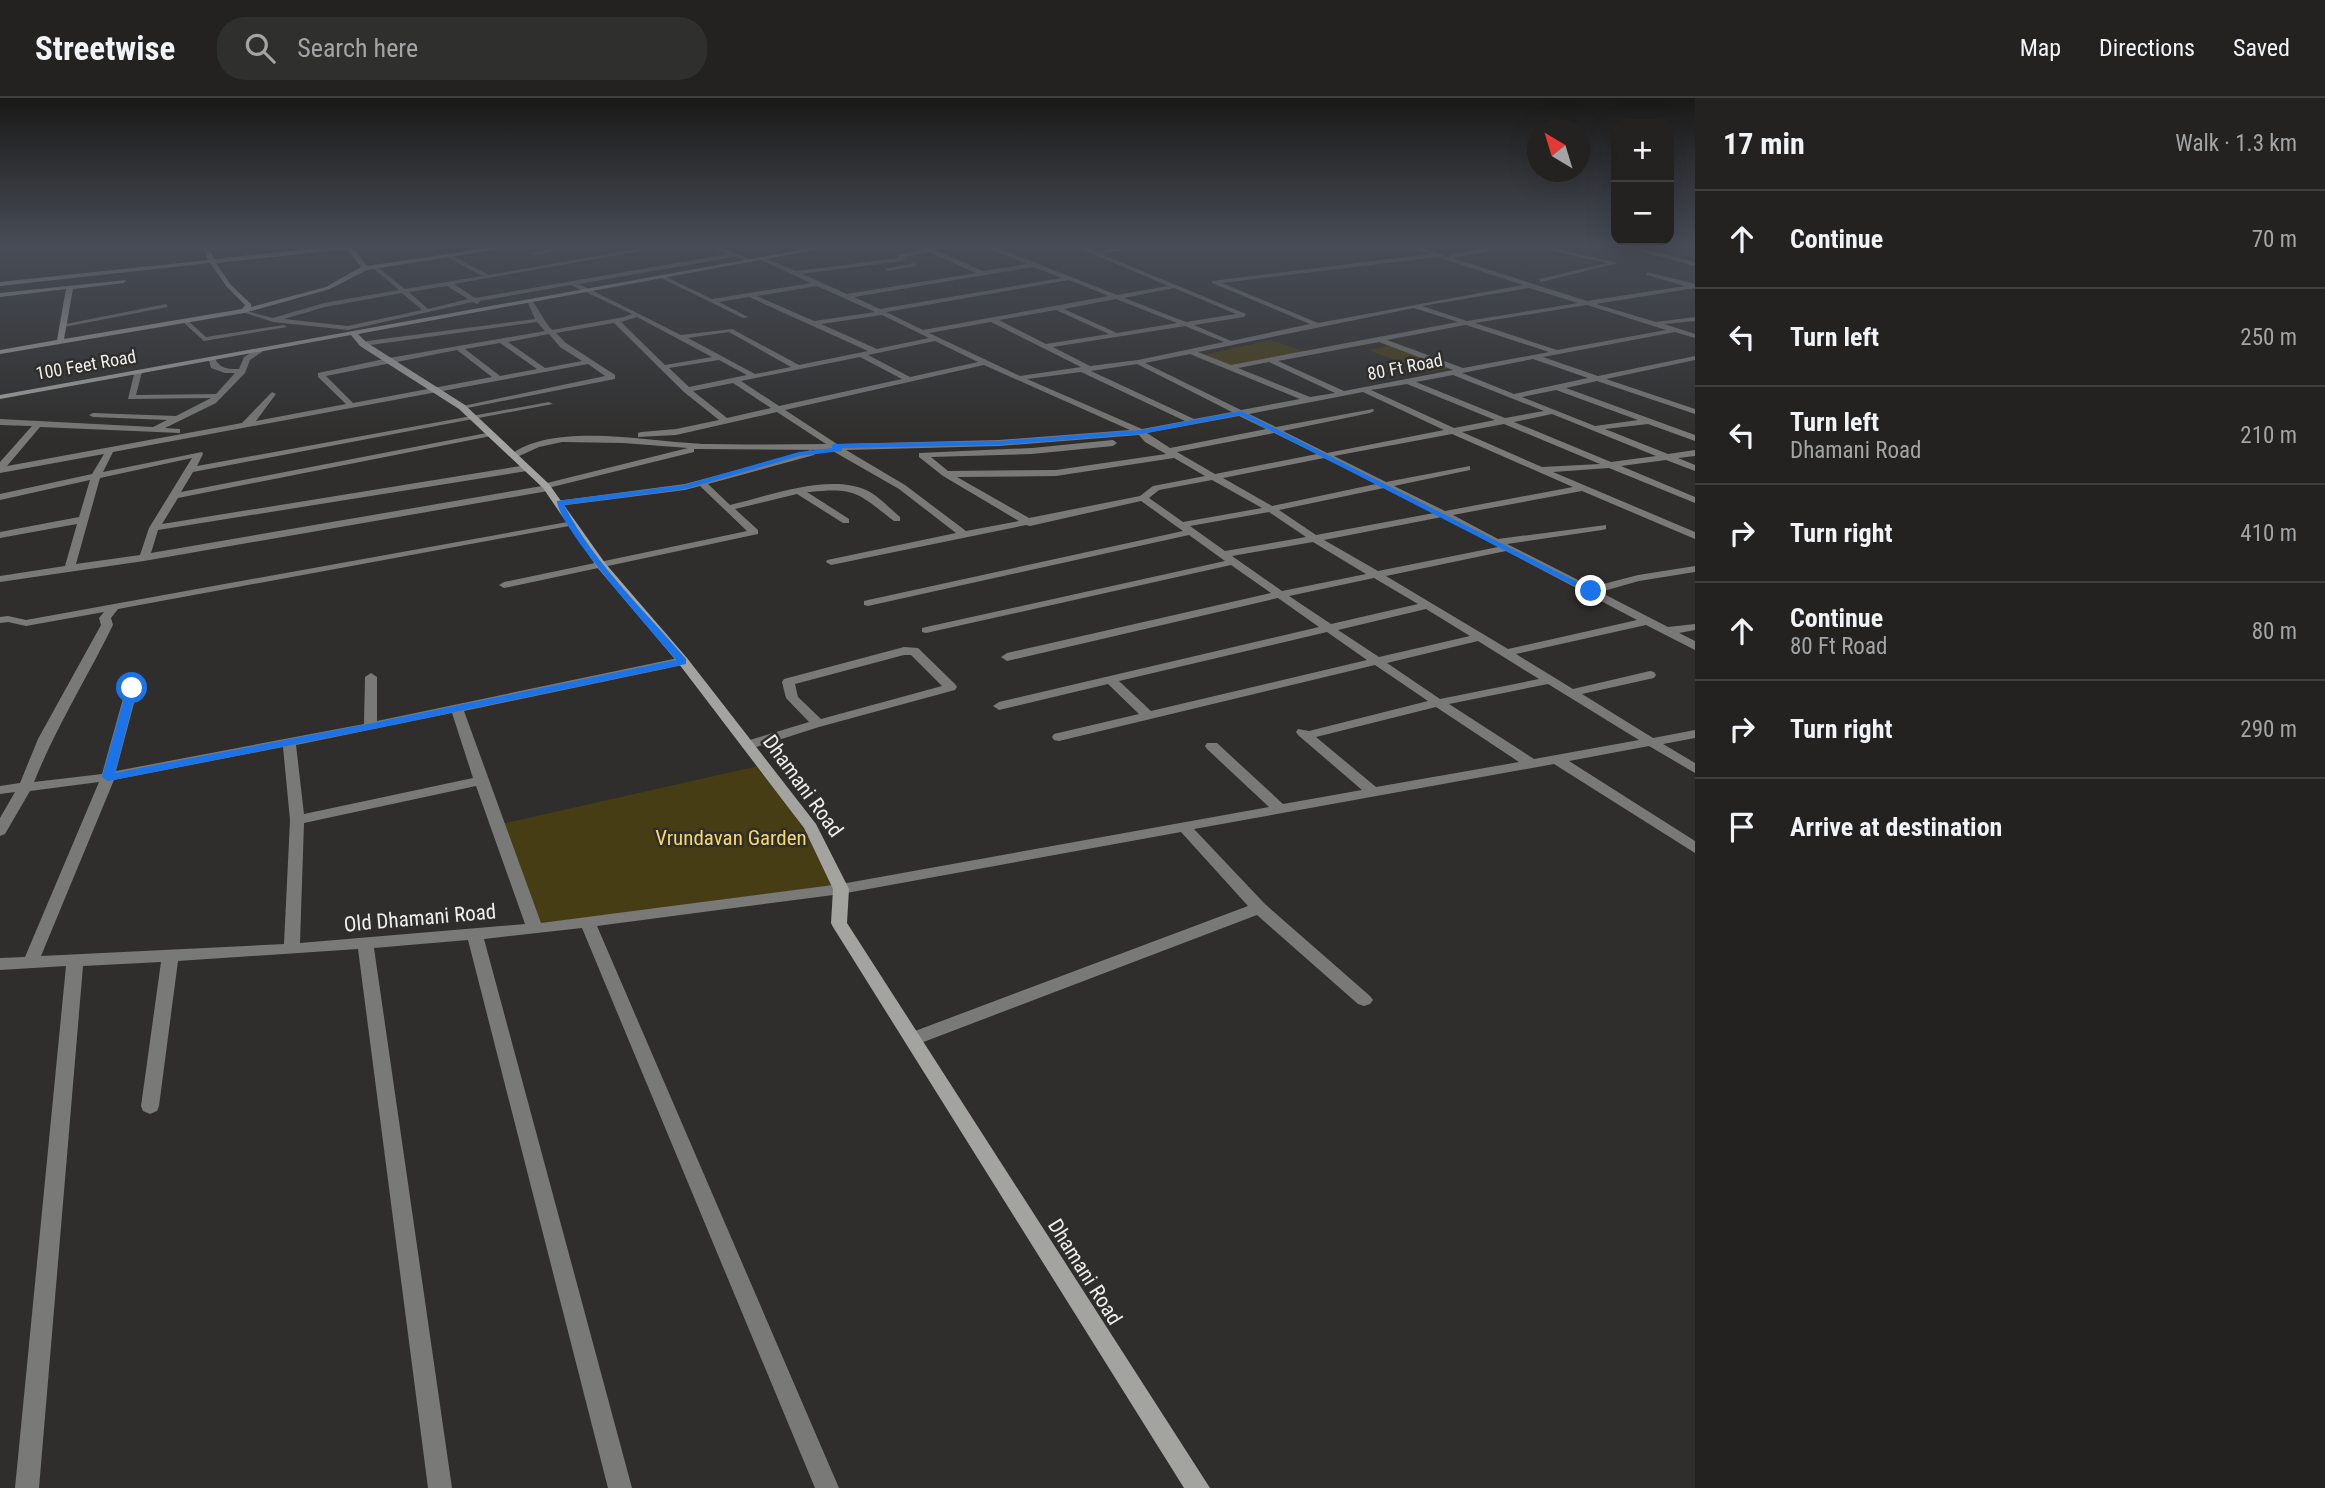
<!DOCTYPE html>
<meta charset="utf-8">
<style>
body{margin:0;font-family:"Roboto Condensed",sans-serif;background:#2f2f2e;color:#f1f3f6}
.controls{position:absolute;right:21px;top:21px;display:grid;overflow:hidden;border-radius:14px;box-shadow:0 7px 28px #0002}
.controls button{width:63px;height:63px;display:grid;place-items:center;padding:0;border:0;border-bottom:2px solid #403f3f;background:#232221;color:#f1f3f6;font:35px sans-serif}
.compass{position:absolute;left:1527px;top:21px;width:63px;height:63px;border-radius:50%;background:#232221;box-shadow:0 7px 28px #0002;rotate:322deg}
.stop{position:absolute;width:21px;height:21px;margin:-16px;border:5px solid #1a73e8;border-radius:50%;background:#fff}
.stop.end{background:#1a73e8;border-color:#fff;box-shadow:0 2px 7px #0008}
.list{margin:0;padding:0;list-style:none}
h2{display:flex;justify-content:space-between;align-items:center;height:91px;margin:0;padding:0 28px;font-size:30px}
h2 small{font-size:23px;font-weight:400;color:#a3a4a5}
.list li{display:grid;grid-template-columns:46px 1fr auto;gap:21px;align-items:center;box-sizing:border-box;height:98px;padding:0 28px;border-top:2px solid #403f3f}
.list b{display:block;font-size:26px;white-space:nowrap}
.list p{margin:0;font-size:23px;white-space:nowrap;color:#a3a4a5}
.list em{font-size:23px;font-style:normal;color:#a3a4a5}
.icon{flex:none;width:38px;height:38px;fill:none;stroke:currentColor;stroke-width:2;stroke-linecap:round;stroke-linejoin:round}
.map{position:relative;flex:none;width:1695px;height:1390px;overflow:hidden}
header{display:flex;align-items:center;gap:42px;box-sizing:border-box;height:98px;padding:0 35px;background:#232221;border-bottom:2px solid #403f3f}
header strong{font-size:33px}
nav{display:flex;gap:38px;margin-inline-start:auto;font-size:24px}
.search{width:490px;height:63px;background:#2f2f2e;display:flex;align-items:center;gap:18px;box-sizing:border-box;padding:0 24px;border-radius:28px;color:#a3a4a5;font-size:26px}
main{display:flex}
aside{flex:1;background:#232221}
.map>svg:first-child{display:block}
</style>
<header>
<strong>Streetwise</strong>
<div class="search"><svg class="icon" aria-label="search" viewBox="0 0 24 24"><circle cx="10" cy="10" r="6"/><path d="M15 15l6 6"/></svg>Search here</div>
<nav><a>Map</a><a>Directions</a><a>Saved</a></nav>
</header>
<main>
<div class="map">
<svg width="1695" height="1390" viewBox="0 0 1695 1390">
<rect width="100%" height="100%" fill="#2f2e2c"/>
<g fill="#473d14">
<polygon points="1271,242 1309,255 1230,272 1194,259"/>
<polygon points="1390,248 1453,270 1428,274 1368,252"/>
<polygon points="763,667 841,791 535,831 497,727"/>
</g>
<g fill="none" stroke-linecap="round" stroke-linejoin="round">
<g fill="#797977" fill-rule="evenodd">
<polygon points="227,147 245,147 206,154 203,152"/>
<polygon points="571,147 586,147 535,157 532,155"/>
<path d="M659 147H674L454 186 475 200 728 156 706 147H715L754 163 751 165 734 159 579 186 681 237 732 231 799 267 868 253 749 199 719 204 748 219 743 220 659 179 664 178 712 201 811 185 761 162 763 159 796 173 898 160V157L924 151 920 149 923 147 928 149 964 147 935 152 983 173 1027 166 981 147H990L1117 197 1168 188 1072 147H1081L1095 153 1151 147 1101 156 1246 216 1244 219 1194 227 1231 243 1310 226 1212 185V183L1429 156 1404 147H1414L1449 159 1451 156 1508 147H1524L1452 160 1587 203 1685 188 1646 177 1648 174 1695 186V190L1596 206 1656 224 1695 219V223L1664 226 1695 236V240L1675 234 1543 259 1598 278 1695 258V262L1606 281 1695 311V316L1597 283 1566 290 1695 337V343L1648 326 1605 331 1668 356 1695 352V358L1678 360 1695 367V373L1666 362 1621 368 1695 399V405L1609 370 1553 374 1695 434V441L1582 393 1453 417 1498 441 1606 427V431L1602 432 1507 446 1592 489 1638 477 1695 468V474L1639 483 1600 494 1668 529 1695 526V532L1679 535 1695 543V552L1646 527 1516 556 1573 591 1650 573 1654 574 1656 577 1654 580 1582 596 1653 640 1695 632V640L1663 646 1695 665V675L1649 648 1569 663 1695 743V755L1554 666 1194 731 1265 806 1370 898 1373 902 1370 906 1364 908 1358 906 1257 817 913 948 907 946 904 941 907 936 1248 808 1181 734 841 796 597 828 839 1390H815L582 830 484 841 632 1390H608L468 842 374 850 452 1390H428L358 851 178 863 159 1008 157 1013 150 1016 143 1013 141 1008 161 864 83 868 39 1390H15L66 868 0 872V860L25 859 99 684 30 693 5 736 0 738V720L15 694 0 696V688L20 685 38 641 101 527 99 520 104 514 26 528 8 524 0 525V519L8 518 26 522 573 423 574 425 569 428 118 511 111 520 113 527C87 580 56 629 34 684L102 676 126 590 132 586 138 590 116 673 364 626 365 579 371 575 377 579V623L683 559 687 560 689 563 687 566 683 567 464 613 541 825 841 786 1269 709 1207 651 1205 648 1207 645H1217L1283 706 1362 692 1298 637 1296 634 1298 631 1309 633 1428 603 1375 567 1059 643 1054 642 1052 639 1054 636 1139 616 1108 586 999 612 993 608 999 604 1319 529 1278 500 1007 563 1001 559 1007 555 1271 495 1231 467 926 535 922 534V530L926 529 1225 463 1189 437 868 508 864 507V503L868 502 1183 433 1141 403 1030 428 1026 427 831 467 826 464 827 462 956 435 899 391 831 352 694 351V354L552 389 548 393 144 463 0 484V478L65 468 77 426 0 440V434L79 419 90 382 0 402V396L92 376 104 356 0 375V364L32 328 0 327V321L153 329 167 322 93 319 89 317 93 315 176 318 211 300 128 301 135 272 142 274 136 297 216 296 235 275H225L211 270 208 259H214C220 271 227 271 239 271L244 259 259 250 263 252 262 254 250 262 245 275 216 305 165 330 180 331V335L40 329 7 368 242 325 272 294 276 296 256 323 346 306 318 279V275L389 260 545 233 537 224 363 248 360 244 535 221 527 203 530 201C538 208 543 222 552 232L624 219 632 216 571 187 480 203 477 206 473 204 348 232 273 224 242 214V212L273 220 324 205 399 192 373 170 375 167 405 191 482 178 447 159 449 156 489 177ZM929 154 976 175 847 196 802 176 902 163 905 161 904 159ZM1437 159 1523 187 1318 225 1222 185ZM1033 169 1062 180 880 211 854 199ZM1069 182 1109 198 923 232 886 214ZM447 188 468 201 428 211 409 194ZM817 188 875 214 814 223 757 198ZM1174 190 1236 216 1186 224 1124 200ZM1529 190 1578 205 1467 223 1422 208ZM402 195 422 212 348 228 284 221 325 209ZM1116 201 1177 225 1117 235 1064 211ZM1587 207 1666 232 1557 252 1475 225ZM1414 210 1458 224 1231 267 1198 254ZM1056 212 1109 236 1046 246 999 222ZM882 217 929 240 877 251 821 226ZM637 219 712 259 665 267 621 224ZM991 224 1081 269 1020 278 929 235ZM614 225 684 294 719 322 676 331 641 334 638 335V339L676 337 777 314 826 346C787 346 748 347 708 346 654 345 555 322 510 357L517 359 539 349 562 344 623 345 688 350 543 386 542 388 151 455 158 432 527 373 532 370 527 367 162 426 178 400 496 337 492 334 181 394 193 374 553 306 549 304 197 368 203 356 202 354 103 374 113 354 588 266 605 278 458 309 462 311 615 281V277L566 245 556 235ZM1465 227H1466L1549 254 1463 270 1387 242ZM1185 228 1224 244 1138 262 1090 268 1053 249ZM729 234 791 269 755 276 688 240ZM549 236 560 249 582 263 545 270 508 244ZM935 243 978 264 910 279 868 257ZM1379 244 1453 272 1344 293 1278 263ZM500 245 537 271 500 278 465 251ZM457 252 492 279 353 305 326 278ZM1190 256 1300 301 1241 312 1145 265ZM860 259 902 281 779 308 741 283ZM1533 261 1588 280 1514 296 1462 275ZM719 262 747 277 689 289 669 270ZM1269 264 1335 295 1310 299 1238 270ZM1137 266 1232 314 1194 321 1091 273ZM984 267 1130 332 999 342 837 346 785 312ZM1081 274 1185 323 1142 331 1027 281ZM1453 277 1544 313 1505 320 1416 284ZM733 285 771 310 727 320 693 293ZM1407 286 1495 322 1454 330 1371 292ZM1556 292 1638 322 1595 328 1522 299ZM1363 294 1444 332 1327 355 1283 333 1370 315 1374 313 1373 311 1276 329 1249 316ZM1552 316 1656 358 1611 364 1514 324ZM1239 318 1266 331 1170 350 1147 335ZM1504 326 1600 366 1542 369 1462 334ZM1274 335 1317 356 1215 376 1177 354ZM1452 336 1573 389 1445 413 1394 388 1470 372V368L1386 384 1334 358ZM1139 337 1145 344 1166 356 1056 372 948 373 931 359 1032 356 1113 348 1117 345 1113 342 1032 350 919 355V359L943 378 1019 423 966 433 905 387 846 352 999 348ZM192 360 149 430 140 457 76 466 100 380ZM1174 360 1205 378 1153 388 1140 398 1029 420 957 379 1056 378ZM1324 360 1376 386 1272 408 1223 380ZM1212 382 1262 410 1183 424 1149 400 1159 392ZM1384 390 1434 415 1316 437 1279 412ZM1269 414 1306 439 1225 453 1190 428ZM1442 419 1498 449 1378 473 1324 442ZM1313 444 1366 476 1282 493 1232 458ZM1506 453 1637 522 1508 551 1386 478ZM1374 480 1418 506 1331 526 1289 498ZM1426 511 1470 538 1379 559 1338 532ZM1327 534 1367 562 1151 613 1119 583ZM1478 543 1539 581 1440 601 1387 565ZM1548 586 1639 642 1534 661 1449 606ZM1436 609 1519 664 1376 689 1316 639ZM452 615 473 680 304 716 296 647ZM283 649 290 722 284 846 41 858 114 682ZM476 688 525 826 300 845 304 725Z"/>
<polygon points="789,147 798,147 810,153 805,154"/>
<polygon points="1526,147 1539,147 1618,165 1541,184 1539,181 1607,165"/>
<polygon points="1617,147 1628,147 1695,164 1695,168"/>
<polygon points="915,165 917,168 888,173 885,171"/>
<polygon points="166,206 168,209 64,229 61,227"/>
<polygon points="183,222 187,222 206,239 284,227 287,229 204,243 183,224"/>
<path d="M811 352 815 355 814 357 708 386 730 407C768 398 829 375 866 392 879 398 889 410 900 419V423H894C859 396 856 389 810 394H807L849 421V425H843L797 396 735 411 758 432V436L504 490 499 487 504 484 747 433 700 388 685 392 559 408 554 405 556 403 685 386Z"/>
<path d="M904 549 918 550 955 586 957 589 955 592 819 629 753 650H743L741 647 743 644 809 624 786 600 782 584 784 581ZM904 557H911L942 588 821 621 798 599 795 586Z"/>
</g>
<g fill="#a3a3a0" fill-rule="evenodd">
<path d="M202 147H208L214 161 344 147H370L353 150 367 168 508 147H525L367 172 330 191 244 215 0 256V252L57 242 66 191 0 199V195L126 182 124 185 73 191 64 241 242 211 245 207 227 189 210 165 0 188V184L208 162ZM347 151 361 169 326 189 251 209V206L231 187 216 165Z"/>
<polygon points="828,147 842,147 358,236 366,244 465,307 549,386 605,465 687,560 816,726 849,791 847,825 1210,1390 1184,1390 833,829 831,825 833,791 804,730 679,566 597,469 543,390 459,311 360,248 351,237 0,301 0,297"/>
</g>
</g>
<linearGradient id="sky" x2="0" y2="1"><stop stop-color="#1a1918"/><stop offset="0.43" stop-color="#474c56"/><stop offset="1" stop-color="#474c56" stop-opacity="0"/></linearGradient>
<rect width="1695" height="342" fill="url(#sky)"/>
<path fill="#1a73e8" d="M1241 313 1595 493 1588 495 1240 317 1141 336 999 347 842 350V353L799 358 685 391 564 407C593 464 645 513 686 561V566L378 630 108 683 102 679 127 590 132 587 137 590 115 675 378 624 676 562C653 534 559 431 557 403L684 387 799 354 833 350 831 348 834 346 999 343 1141 332Z"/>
<g text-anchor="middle" stroke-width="5" stroke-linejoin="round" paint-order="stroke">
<g font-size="18" fill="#eeeeec" stroke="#2f2e2c">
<text transform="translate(86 267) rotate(-10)" y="6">100 Feet Road</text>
<text transform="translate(1405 269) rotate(-11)" y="6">80 Ft Road</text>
</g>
<g font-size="21" fill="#eeeeec" stroke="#2f2e2c">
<text transform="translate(803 688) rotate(54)" y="7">Dhamani Road</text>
<text transform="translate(420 820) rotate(-5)" y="7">Old Dhamani Road</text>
<text transform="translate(1085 1174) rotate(58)" y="7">Dhamani Road</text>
</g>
<g font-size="21" fill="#f6d967" stroke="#2f2e2c">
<text x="731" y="747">Vrundavan Garden</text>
</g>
</g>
</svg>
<div class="controls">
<button>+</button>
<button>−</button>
</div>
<svg class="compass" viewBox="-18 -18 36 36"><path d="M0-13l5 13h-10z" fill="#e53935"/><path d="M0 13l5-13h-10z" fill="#a3a4a5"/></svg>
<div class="stop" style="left:132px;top:590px"></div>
<div class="stop end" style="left:1591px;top:493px"></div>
</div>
<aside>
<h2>17 min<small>Walk · 1.3 km</small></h2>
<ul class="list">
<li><svg class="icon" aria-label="ahead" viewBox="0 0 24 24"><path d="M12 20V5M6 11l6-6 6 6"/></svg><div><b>Continue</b></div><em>70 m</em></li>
<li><svg class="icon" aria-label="left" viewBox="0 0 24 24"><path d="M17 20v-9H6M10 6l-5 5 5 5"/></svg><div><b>Turn left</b></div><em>250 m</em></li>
<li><svg class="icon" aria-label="left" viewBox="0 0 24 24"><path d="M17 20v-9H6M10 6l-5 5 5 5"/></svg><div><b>Turn left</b><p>Dhamani Road</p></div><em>210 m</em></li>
<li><svg class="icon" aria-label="right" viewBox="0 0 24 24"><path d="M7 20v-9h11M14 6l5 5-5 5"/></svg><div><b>Turn right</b></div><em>410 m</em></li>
<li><svg class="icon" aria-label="ahead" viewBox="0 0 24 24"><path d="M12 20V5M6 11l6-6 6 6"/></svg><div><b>Continue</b><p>80 Ft Road</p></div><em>80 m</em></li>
<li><svg class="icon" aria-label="right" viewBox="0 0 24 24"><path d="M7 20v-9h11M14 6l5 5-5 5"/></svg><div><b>Turn right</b></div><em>290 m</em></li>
<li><svg class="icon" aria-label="arrive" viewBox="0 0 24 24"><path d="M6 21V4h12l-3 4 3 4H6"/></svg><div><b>Arrive at destination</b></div></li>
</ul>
</aside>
</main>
